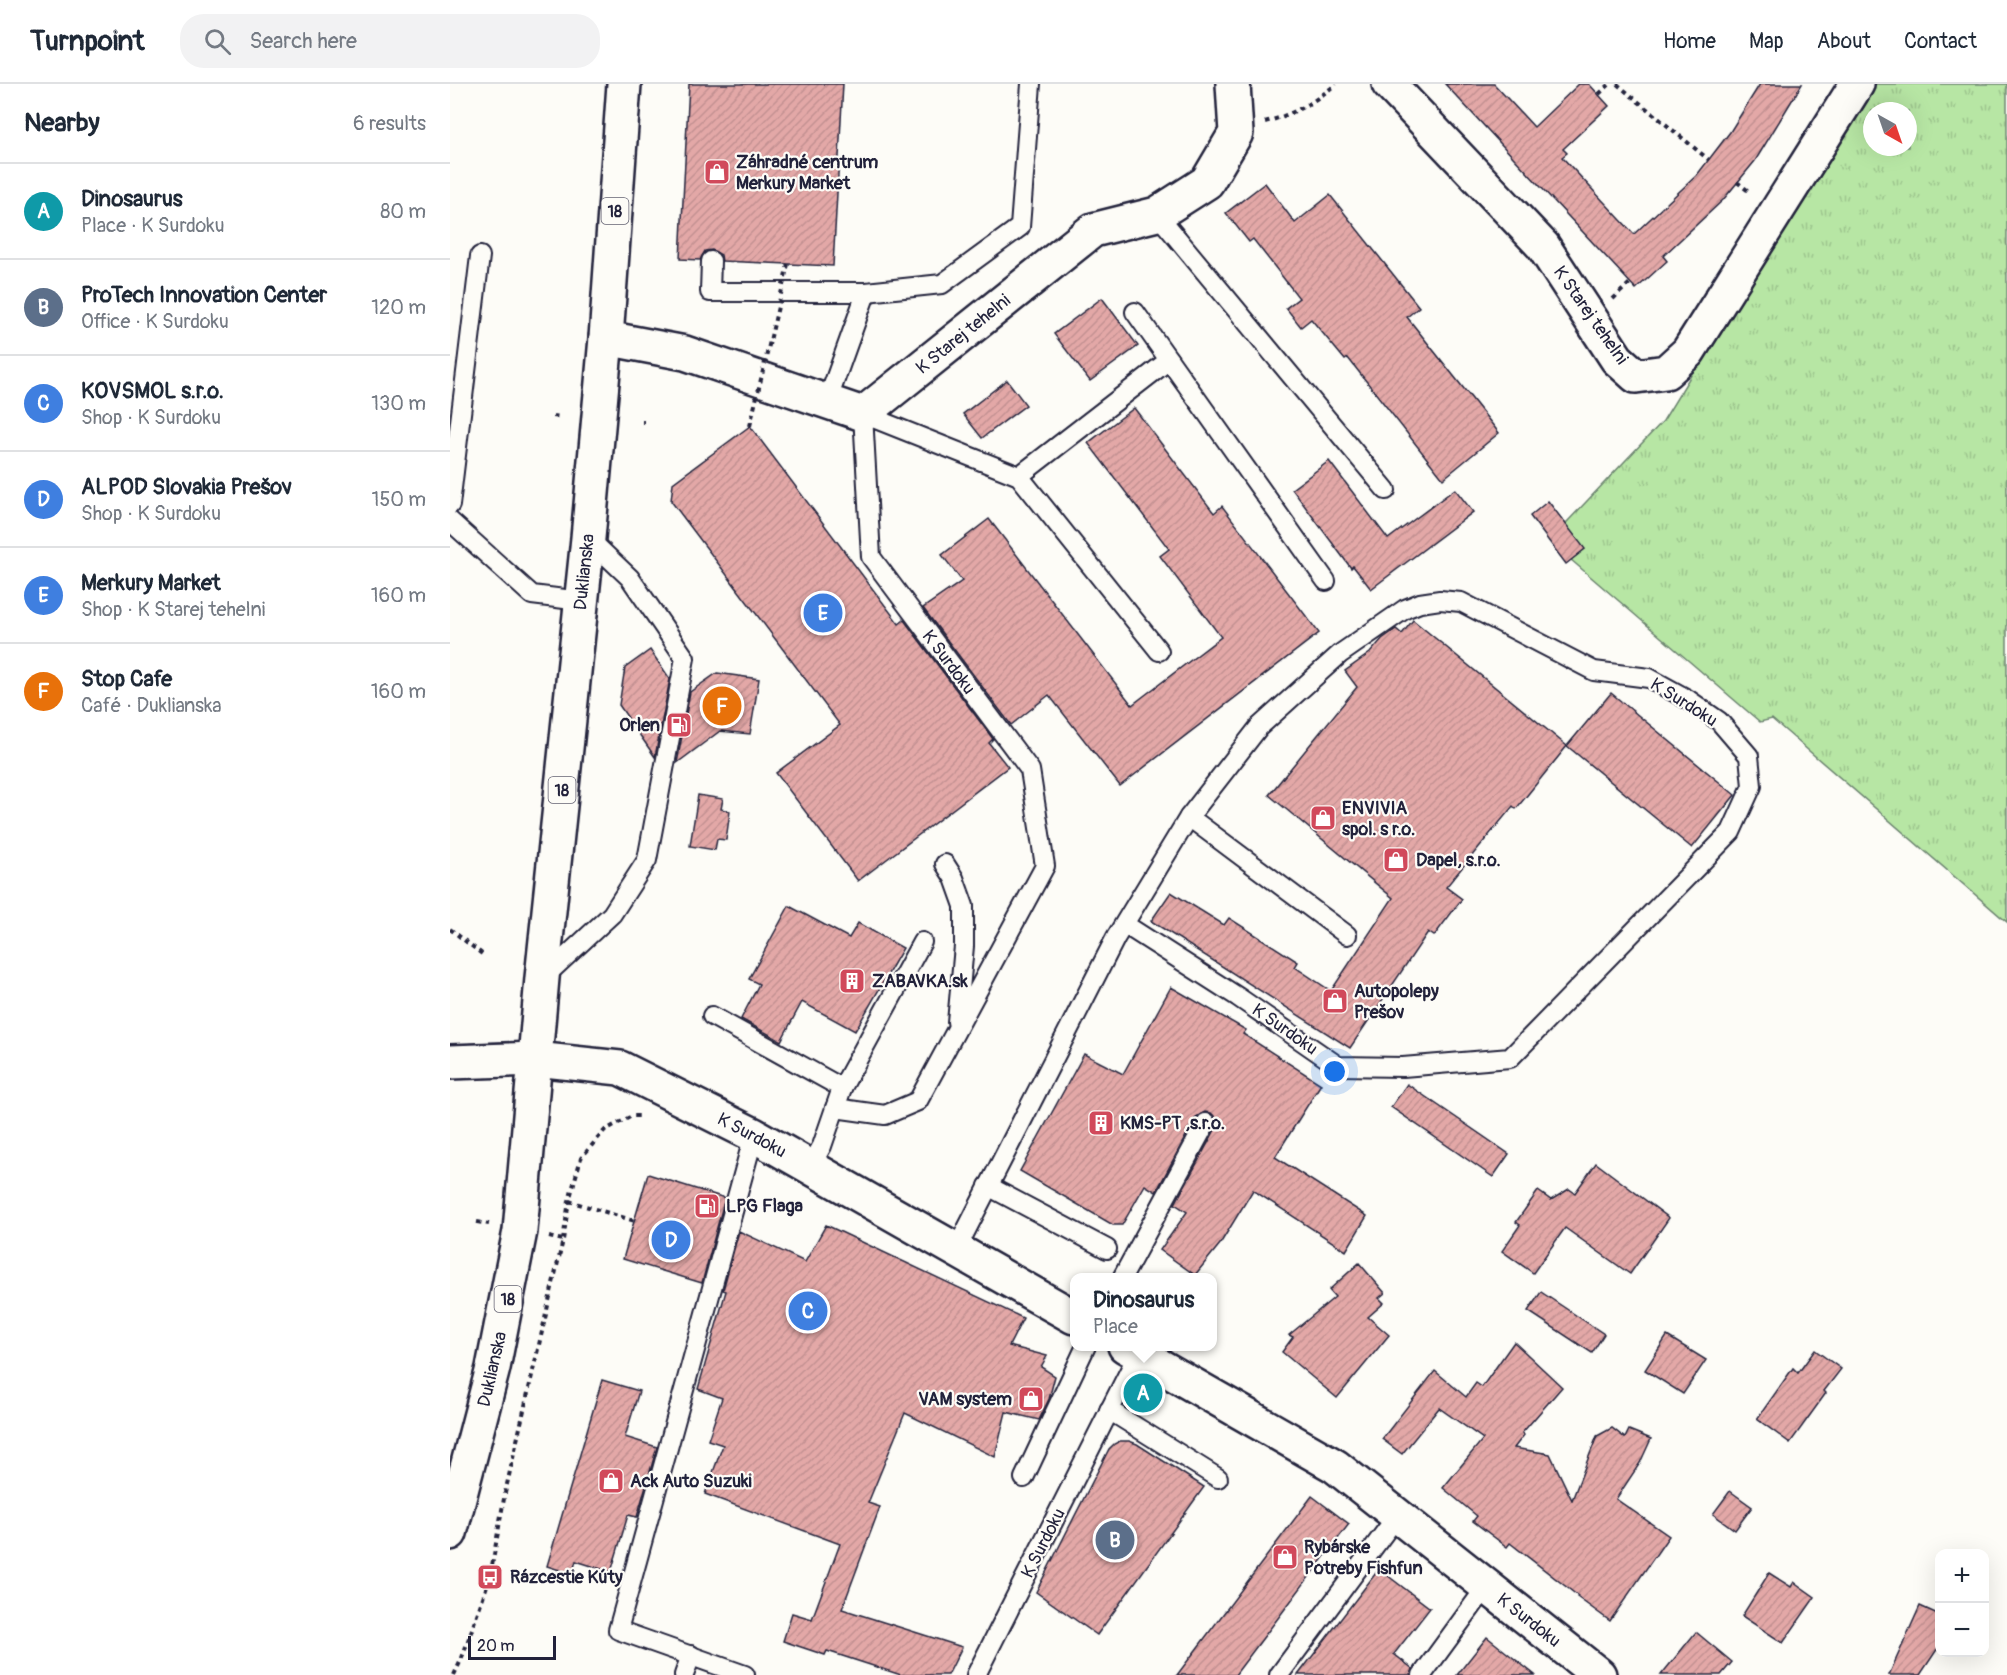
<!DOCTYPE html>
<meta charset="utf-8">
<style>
body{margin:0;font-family:Pangolin,sans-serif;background:#f2f2f3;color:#1f2937}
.controls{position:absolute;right:18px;bottom:18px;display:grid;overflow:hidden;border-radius:12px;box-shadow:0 6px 24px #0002}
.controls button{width:54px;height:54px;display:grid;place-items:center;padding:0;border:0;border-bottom:2px solid #e0e1e3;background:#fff;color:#1f2937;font:30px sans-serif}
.compass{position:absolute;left:1413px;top:18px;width:54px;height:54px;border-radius:50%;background:#fff;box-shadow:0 6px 24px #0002;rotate:140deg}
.scale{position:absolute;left:18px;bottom:15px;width:88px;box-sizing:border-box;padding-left:6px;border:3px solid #22223b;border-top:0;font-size:16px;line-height:21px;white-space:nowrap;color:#22223b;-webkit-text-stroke:4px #fdfcf7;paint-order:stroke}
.you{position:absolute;left:885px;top:988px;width:21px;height:21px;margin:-15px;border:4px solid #fff;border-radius:50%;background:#1a73e8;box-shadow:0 0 0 9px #1a73e833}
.badge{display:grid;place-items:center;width:39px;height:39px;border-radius:50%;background:#1a73e8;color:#fff;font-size:20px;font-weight:700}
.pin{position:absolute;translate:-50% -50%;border:3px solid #fff;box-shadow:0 2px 6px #0006}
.popup{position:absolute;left:620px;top:1189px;width:147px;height:78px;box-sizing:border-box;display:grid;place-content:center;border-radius:12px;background:#fff;filter:drop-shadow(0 2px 4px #0005);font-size:20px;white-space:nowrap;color:#747a83}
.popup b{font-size:22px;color:#1f2937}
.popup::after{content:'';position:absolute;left:50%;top:100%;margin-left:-12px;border:12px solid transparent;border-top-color:#fff}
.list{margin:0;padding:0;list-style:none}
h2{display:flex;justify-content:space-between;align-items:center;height:78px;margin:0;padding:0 24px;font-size:26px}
h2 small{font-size:20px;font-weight:400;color:#747a83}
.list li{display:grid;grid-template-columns:39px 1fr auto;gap:18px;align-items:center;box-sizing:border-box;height:96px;padding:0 24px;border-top:2px solid #e0e1e3}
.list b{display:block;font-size:22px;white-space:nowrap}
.list p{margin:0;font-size:20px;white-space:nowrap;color:#747a83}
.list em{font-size:20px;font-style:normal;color:#747a83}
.icon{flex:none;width:33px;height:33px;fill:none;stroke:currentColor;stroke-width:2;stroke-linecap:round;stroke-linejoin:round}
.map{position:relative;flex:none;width:1557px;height:1591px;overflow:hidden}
header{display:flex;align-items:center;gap:36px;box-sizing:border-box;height:84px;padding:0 30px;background:#fff;border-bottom:2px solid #e0e1e3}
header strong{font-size:28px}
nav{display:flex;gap:33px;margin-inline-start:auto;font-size:21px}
.search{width:420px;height:54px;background:#f2f2f3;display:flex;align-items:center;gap:15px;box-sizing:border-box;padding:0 21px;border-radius:24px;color:#747a83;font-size:22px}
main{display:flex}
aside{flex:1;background:#fff}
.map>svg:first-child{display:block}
</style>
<header>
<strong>Turnpoint</strong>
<div class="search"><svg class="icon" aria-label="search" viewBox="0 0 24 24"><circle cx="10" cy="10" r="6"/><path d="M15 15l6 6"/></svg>Search here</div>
<nav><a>Home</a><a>Map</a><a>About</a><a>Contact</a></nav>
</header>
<main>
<aside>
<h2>Nearby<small>6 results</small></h2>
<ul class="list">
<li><span class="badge" style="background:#0f9aa8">A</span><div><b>Dinosaurus</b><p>Place · K Surdoku</p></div><em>80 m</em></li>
<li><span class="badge" style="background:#5c6f8a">B</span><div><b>ProTech Innovation Center</b><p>Office · K Surdoku</p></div><em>120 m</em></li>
<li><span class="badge" style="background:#3f7fe0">C</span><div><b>KOVSMOL s.r.o.</b><p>Shop · K Surdoku</p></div><em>130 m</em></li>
<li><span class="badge" style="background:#3f7fe0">D</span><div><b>ALPOD Slovakia Prešov</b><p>Shop · K Surdoku</p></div><em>150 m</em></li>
<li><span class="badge" style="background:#3f7fe0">E</span><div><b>Merkury Market</b><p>Shop · K Starej tehelni</p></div><em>160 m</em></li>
<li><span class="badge" style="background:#e8710a">F</span><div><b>Stop Cafe</b><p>Café · Duklianska</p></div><em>160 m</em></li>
</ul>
</aside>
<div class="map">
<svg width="1557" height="1591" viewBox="0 0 1557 1591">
<defs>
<pattern id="grass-tufts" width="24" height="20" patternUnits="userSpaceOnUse" patternTransform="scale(1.5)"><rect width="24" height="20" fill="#b7e6a4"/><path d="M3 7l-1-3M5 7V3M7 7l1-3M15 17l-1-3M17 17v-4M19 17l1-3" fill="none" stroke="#9dc58e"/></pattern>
<pattern id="building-hatch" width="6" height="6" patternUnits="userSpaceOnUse" patternTransform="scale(1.5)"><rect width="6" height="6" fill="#e3a8a7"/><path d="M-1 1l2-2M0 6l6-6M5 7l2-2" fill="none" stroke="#c29091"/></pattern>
</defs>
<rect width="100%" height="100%" fill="#fdfcf7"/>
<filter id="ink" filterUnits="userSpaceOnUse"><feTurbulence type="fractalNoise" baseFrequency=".0167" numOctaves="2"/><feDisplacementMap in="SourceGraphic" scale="12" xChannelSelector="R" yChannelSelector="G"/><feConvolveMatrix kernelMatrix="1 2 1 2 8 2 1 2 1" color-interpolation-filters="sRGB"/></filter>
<g filter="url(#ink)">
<path fill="url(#grass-tufts)" stroke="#6c8470" stroke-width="1.5" fill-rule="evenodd" d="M1419 0H1557V838L1322 635 1310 638 1099 457 1213 337ZM1422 27H1458V63H1422Z"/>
<g fill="url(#building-hatch)" stroke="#22223b" stroke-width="1.5">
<polygon points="239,0 393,0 383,182 272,177 271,171 262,166 255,167 250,176 230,175"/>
<polygon points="995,0 1044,0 1084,43 1129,0 1139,0 1159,22 1113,65 1117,69 1112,73 1184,150 1247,91 1280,48 1310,0 1352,0 1305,77 1273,116 1213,172 1217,177 1186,205"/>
<polygon points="815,99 845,139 880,111 969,223 957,233 1049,349 993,395 898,274 895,276 861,235 851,243 836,224 849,214 803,155 799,158 776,129"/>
<polygon points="652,214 688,262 640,297 604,250"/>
<polygon points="557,296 576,321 532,354 513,330"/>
<polygon points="684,324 764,429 772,422 869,549 670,702 599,611 561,641 473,524 512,497 492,471 539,435 682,621 771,553 710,472 719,465 638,359"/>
<polygon points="300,342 449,540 454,536 543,655 539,659 558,683 408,797 326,689 390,641 221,417 223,399"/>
<polygon points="879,377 938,455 1005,405 1023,428 921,505 903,482 901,484 842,405"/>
<polygon points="1098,417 1135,465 1116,480 1080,432"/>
<polygon points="963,536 1117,662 1066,725 1063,722 996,803 1012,815 984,852 978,848 900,964 701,837 721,808 774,841 779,834 848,878 845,883 881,907 943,814 819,711 907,603 895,587 920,569 932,555 946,545 952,550"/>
<polygon points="200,566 220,595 205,673 169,621 175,584"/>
<polygon points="267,589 309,595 300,650 270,647 227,679 240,608"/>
<polygon points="1161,609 1285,711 1242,764 1117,662"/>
<polygon points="248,711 273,715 271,725 280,727 276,756 267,755 265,766 240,762"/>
<polygon points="339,822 399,854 408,839 453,864 405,947 352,918 331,957 291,935 309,900 299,895"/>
<polygon points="721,903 796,946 793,950 871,1000 825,1073 917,1132 896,1167 803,1106 770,1160 745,1191 710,1166 737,1128 725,1120 766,1044 766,1034 761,1029 755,1028 746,1033 706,1108 695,1101 672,1141 663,1141 570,1087 634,970 673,990"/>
<polygon points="957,1000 1059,1070 1043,1093 941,1023"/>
<polygon points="1146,1079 1219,1134 1180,1190 1115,1144 1083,1189 1052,1167 1070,1141 1066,1138 1088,1107 1101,1116 1119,1105 1125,1109"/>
<polygon points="198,1090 275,1114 252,1199 173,1175"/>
<polygon points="376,1141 573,1234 559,1262 597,1272 591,1283 605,1292 599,1315 589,1336 556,1328 545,1373 455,1329 418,1419 430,1423 392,1525 512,1563 498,1591 451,1591 377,1567 375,1571 333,1557 342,1529 362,1535 390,1460 255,1410 273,1361 258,1356 272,1314 248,1305 276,1207 273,1206 289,1147 355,1178"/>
<polygon points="909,1179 935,1209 929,1214 934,1219 918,1233 939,1251 887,1314 832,1268 843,1253 839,1251 885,1213 879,1206"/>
<polygon points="1091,1208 1154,1250 1142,1269 1078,1227"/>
<polygon points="1217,1252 1256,1276 1233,1310 1195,1286"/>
<polygon points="1064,1258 1112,1303 1072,1349 1074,1351 1064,1364 1100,1370 1122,1416 1147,1352 1162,1344 1175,1354 1179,1346 1201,1355 1190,1379 1166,1415 1219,1452 1160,1537 1127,1513 1128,1512 1060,1459 1057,1463 1023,1437 1027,1432 993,1404 1033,1355 989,1324 952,1370 932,1355 985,1287 1016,1313 1026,1299 1032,1303"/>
<polygon points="1365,1266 1391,1285 1374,1307 1376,1309 1340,1359 1307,1335 1343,1284 1348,1289"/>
<polygon points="152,1296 189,1307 175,1353 207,1363 187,1433 178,1431 161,1488 126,1477 122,1490 97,1482"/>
<polygon points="670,1357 679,1357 687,1360 754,1403 647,1551 586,1508 659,1365 664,1360"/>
<polygon points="1280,1407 1302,1423 1285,1446 1263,1430"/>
<polygon points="862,1412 899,1440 785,1591 727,1591"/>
<polygon points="929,1485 980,1524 944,1570 963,1585 961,1591 848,1591"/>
<polygon points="1319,1489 1341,1503 1344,1498 1365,1513 1333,1559 1292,1532"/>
<polygon points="1470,1522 1490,1531 1490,1561 1470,1591 1439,1591"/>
<polygon points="1246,1548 1282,1578 1271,1591 1211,1591"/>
<polygon points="1037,1553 1085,1591 1007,1591"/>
</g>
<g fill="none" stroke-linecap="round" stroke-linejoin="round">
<g stroke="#22223b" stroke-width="22">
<g id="service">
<polyline points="707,130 936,406"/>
<polyline points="261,177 260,208 416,208 492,200 570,143 581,0"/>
<polyline points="685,228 876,497"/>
<polyline points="377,318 415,212"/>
<polyline points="569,392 719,276"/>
<polyline points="0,421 30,172"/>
<polyline points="0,437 82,511 131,517"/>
<polyline points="739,733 897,851"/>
<polyline points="495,780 504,794 514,822 514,862 507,938"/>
<polyline points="94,893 162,830 197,776 235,574 180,494 138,454"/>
<polyline points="262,932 392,1004 372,1062 360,1083"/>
<polyline points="392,1004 472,858"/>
<polyline points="385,1024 435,1031 468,1017 595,782 580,686 421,473 413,330 569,392 709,567"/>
<polyline points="538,1102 657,1165"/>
<polyline points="506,1166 666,853 674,840 739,733 809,643 890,570 955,525 970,519 990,516 1011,518 1144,587 1199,594 1239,616 1269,637 1299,672 1302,702 1281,748 1060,974 953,983 888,982 788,913 674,840"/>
<polyline points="672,1194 756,1039"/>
<polyline points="659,1326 768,1394"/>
<polyline points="574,1394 636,1262"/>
<polyline points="234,1591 241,1571"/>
<polyline points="295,1591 168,1546 304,1051"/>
<polyline points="526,1591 688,1270"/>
<polyline points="829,1591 947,1432"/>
<polyline points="972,1591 1037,1502"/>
</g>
</g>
<g stroke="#22223b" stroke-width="38">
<g id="minor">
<polyline points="939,0 1093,162 1167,275 1186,292 1216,288 1238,268 1407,0"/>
<polyline points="156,254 235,269 413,330 643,146 707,130 757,98 786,49 783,0"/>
<polyline points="0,978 85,975 170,984 304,1051 624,1233"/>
<polyline points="675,1262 885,1382 1149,1591"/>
</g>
</g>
<g stroke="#22223b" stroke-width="38">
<polyline id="primary" points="0,1449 43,1284 70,1147 92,894 138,454 156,254 174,0"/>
</g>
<g stroke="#22223b" stroke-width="4" stroke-dasharray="4.5 4.5" stroke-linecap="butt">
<polyline points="1167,0 1259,76"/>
<polyline points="1149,10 1160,0"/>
<path d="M815 38C842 31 865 18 886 0"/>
<polyline points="1287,98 1301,109"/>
<polyline points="1163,215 1180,199"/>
<polyline points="103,332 111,333"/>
<polyline points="192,338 194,338"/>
<polyline points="0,845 32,870"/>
<polyline points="119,1117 185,1137"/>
<polyline points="27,1138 39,1140"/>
<polyline points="99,1153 113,1156"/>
<polyline points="4,1591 12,1574 40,1493 55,1409 113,1156 119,1117 131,1074 155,1046 182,1032 193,1032"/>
</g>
<use href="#service" stroke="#fdfcf7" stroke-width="18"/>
<use href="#minor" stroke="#fdfcf7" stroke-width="33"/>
<use href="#primary" stroke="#fdfcf7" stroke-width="33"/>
<polyline stroke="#22223b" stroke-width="4" stroke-dasharray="4.5 4.5" stroke-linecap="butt" points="300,342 338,180"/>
</g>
</g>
<defs>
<g id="shop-square" transform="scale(1.35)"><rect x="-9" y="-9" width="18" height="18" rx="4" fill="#d1495b" stroke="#fdfcf7"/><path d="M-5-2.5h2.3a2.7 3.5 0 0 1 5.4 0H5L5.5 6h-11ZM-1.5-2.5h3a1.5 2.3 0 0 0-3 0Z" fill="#fff"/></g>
<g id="fuel-square" transform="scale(1.35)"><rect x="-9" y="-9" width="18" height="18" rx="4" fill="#d1495b" stroke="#fdfcf7"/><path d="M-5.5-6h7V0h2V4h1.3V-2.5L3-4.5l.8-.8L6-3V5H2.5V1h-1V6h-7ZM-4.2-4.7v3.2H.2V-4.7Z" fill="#fff"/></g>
<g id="building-square" transform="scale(1.35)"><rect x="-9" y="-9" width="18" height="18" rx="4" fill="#d1495b" stroke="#fdfcf7"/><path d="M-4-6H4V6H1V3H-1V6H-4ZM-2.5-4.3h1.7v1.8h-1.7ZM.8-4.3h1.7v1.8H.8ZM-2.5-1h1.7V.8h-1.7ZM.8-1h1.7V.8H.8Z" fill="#fff"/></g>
<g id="bus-square" transform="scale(1.35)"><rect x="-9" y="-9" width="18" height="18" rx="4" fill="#d1495b" stroke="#fdfcf7"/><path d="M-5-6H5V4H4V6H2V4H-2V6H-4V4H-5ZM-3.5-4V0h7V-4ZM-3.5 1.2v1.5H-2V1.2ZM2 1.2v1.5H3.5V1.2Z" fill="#fff"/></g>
</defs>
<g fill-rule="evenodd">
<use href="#shop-square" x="267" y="88"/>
<use href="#fuel-square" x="229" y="641"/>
<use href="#shop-square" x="873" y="734"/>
<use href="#shop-square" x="946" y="776"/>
<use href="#building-square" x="402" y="897"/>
<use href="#shop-square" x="885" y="917"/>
<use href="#building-square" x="651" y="1039"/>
<use href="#fuel-square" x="257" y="1122"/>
<use href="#shop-square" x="581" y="1315"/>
<use href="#shop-square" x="161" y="1397"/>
<use href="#shop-square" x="835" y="1473"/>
<use href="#bus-square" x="40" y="1493"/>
</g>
<g text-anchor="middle" stroke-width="4.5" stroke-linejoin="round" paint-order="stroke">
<g fill="#fdfcf7" stroke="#646373" stroke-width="1.5">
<rect x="151.5" y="114" width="27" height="26" rx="4.5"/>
<rect x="98.5" y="693" width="27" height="26" rx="4.5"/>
<rect x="44.5" y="1202" width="27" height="26" rx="4.5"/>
</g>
<g font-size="16" font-weight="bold" fill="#22223b">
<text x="165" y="133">18</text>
<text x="112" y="712">18</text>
<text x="58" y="1221">18</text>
</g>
<g font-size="18" font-weight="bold" fill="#22223b" stroke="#fdfcf7" text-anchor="start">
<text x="286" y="84">Záhradné centrum<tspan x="286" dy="21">Merkury Market</tspan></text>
<text x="210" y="647" text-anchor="end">Orlen</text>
<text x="892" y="730">ENVIVIA<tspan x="892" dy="21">spol. s r.o.</tspan></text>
<text x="966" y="782">Dapel, s.r.o.</text>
<text x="422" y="903">ZABAVKA.sk</text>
<text x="904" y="913">Autopolepy<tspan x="904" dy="21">Prešov</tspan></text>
<text x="670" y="1045">KMS-PT ,s.r.o.</text>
<text x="276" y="1128">LPG Flaga</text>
<text x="562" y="1321" text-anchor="end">VAM system</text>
<text x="180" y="1403">Ack Auto Suzuki</text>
<text x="854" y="1469">Rybárske<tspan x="854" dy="21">Potreby Fishfun</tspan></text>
<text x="60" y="1499">Rázcestie Kúty</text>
</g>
<g font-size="18" fill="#22223b" stroke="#fdfcf7">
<text transform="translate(1141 231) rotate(55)" y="6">K Starej tehelni</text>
<text transform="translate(513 250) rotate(-39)" y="6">K Starej tehelni</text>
<text transform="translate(134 488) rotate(-84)" y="6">Duklianska</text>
<text transform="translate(499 578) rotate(53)" y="6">K Surdoku</text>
<text transform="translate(1234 618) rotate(32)" y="6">K Surdoku</text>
<text transform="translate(835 945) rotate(35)" y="6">K Surdoku</text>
<text transform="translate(302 1051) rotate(28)" y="6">K Surdoku</text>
<text transform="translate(42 1285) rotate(-77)" y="6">Duklianska</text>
<text transform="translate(593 1459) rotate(-63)" y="6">K Surdoku</text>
<text transform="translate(1079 1536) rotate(38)" y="6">K Surdoku</text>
</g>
</g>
</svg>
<div class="controls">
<button>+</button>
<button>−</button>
</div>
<svg class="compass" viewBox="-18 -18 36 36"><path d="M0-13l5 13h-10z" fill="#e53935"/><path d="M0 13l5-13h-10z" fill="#747a83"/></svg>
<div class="scale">20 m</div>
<div class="you"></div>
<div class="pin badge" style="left:693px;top:1309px;background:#0f9aa8">A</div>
<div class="popup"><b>Dinosaurus</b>Place</div>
<div class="pin badge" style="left:665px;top:1456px;background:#5c6f8a">B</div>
<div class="pin badge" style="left:358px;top:1227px;background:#3f7fe0">C</div>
<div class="pin badge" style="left:221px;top:1156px;background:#3f7fe0">D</div>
<div class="pin badge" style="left:373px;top:529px;background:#3f7fe0">E</div>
<div class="pin badge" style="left:272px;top:622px;background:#e8710a">F</div>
</div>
</main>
